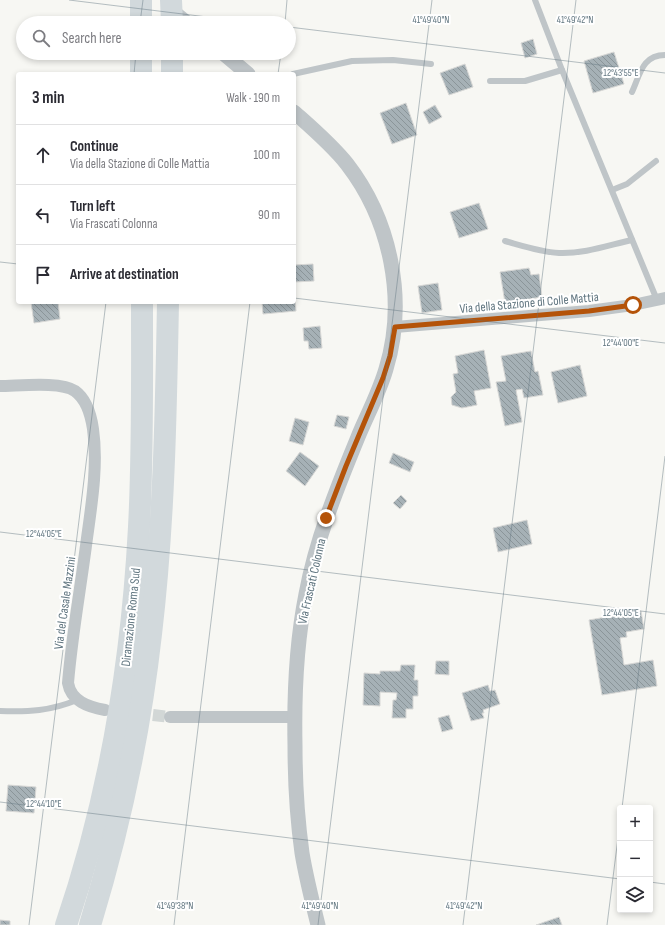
<!DOCTYPE html>
<meta charset="utf-8">
<style>
body{margin:0;font-family:"Sofia Sans Condensed",sans-serif;background:#f2f2f3;color:#2b2b33}
.controls{position:absolute;right:12px;bottom:12px;display:grid;overflow:hidden;border-radius:4px;box-shadow:0 2px 6px #0003}
.controls button{width:36px;height:36px;display:grid;place-items:center;padding:0;border:0;border-bottom:1px solid #e1e1e2;background:#fff;color:#2b2b33;font:20px sans-serif}
.stop{position:absolute;width:12px;height:12px;margin:-9px;border:3px solid #b45309;border-radius:50%;background:#fff}
.stop.end{background:#b45309;border-color:#fff;box-shadow:0 1px 4px #0008}
.list{margin:0;padding:0;list-style:none}
h2{display:flex;justify-content:space-between;align-items:center;height:52px;margin:0;padding:0 16px;font-size:17px}
h2 small{font-size:13px;font-weight:400;color:#7c7c81}
.list li{display:grid;grid-template-columns:26px 1fr auto;gap:12px;align-items:center;box-sizing:border-box;height:60px;padding:0 16px;border-top:1px solid #e1e1e2}
.list b{display:block;font-size:15px;white-space:nowrap}
.list p{margin:0;font-size:13px;white-space:nowrap;color:#7c7c81}
.list em{font-size:13px;font-style:normal;color:#7c7c81}
.icon{flex:none;width:22px;height:22px;fill:none;stroke:currentColor;stroke-width:2;stroke-linecap:round;stroke-linejoin:round}
.map{position:relative;flex:none;width:665px;height:925px;overflow:hidden}
.search{position:absolute;background:#fff;box-shadow:0 2px 6px #0003;left:16px;top:16px;width:280px;height:44px;display:flex;align-items:center;gap:10px;box-sizing:border-box;padding:0 14px;border-radius:22px;color:#7c7c81;font-size:15px}
.panel{position:absolute;background:#fff;box-shadow:0 2px 6px #0003;left:16px;top:72px;width:280px;height:232px;border-radius:4px}
.map>svg:first-child{display:block}
</style>
<div class="map">
<svg width="665" height="925" viewBox="0 0 665 925">
<defs>
<pattern id="building-back-hatch" width="6" height="6" patternUnits="userSpaceOnUse"><rect width="6" height="6" fill="#a6b1b6"/><path d="M-1 5l2 2M0 0l6 6M5-1l2 2" fill="none" stroke="#8b9599"/></pattern>
</defs>
<rect width="100%" height="100%" fill="#f7f7f3"/>
<g fill="url(#building-back-hatch)" stroke="#d8d8d6">
<polygon points="533,39 537,54 525,58 521,43"/>
<polygon points="614,52 624,84 593,93 584,61"/>
<polygon points="465,64 473,87 449,95 440,73"/>
<polygon points="406,103 417,135 392,144 380,113"/>
<polygon points="435,105 442,117 429,124 423,112"/>
<polygon points="479,203 488,229 459,238 450,212"/>
<polygon points="313,264 314,281 294,282 294,265"/>
<polygon points="529,268 531,275 539,274 542,297 505,303 500,272"/>
<polygon points="438,283 442,310 422,313 418,286"/>
<polygon points="294,297 295,297 296,311 263,314 262,302 294,302"/>
<polygon points="31,302 58,302 60,319 34,323"/>
<polygon points="320,326 322,348 309,349 308,341 304,341 303,328"/>
<polygon points="484,350 491,388 474,391 477,405 462,408 452,405 451,397 456,392 453,374 458,373 455,356"/>
<polygon points="531,351 535,372 538,371 543,395 524,398 522,389 516,390 522,422 505,426 496,382 506,381 501,356"/>
<polygon points="580,365 587,396 558,403 551,372"/>
<polygon points="337,415 349,417 346,429 334,426"/>
<polygon points="295,418 309,422 303,445 289,441"/>
<polygon points="300,452 319,466 305,486 286,471"/>
<polygon points="393,453 414,462 410,472 389,463"/>
<polygon points="401,495 407,501 400,509 393,503"/>
<polygon points="527,520 532,544 498,552 493,528"/>
<polygon points="641,611 644,629 626,632 627,637 620,638 624,665 653,660 657,686 602,695 589,620"/>
<polygon points="436,661 449,661 449,675 435,674"/>
<polygon points="401,665 415,665 414,680 418,680 418,696 413,696 413,709 406,709 406,718 392,718 393,700 396,700 397,693 380,692 380,706 363,705 364,673 380,674 380,671 400,671"/>
<polygon points="488,685 490,691 495,690 500,704 483,710 484,713 482,713 484,718 471,721 462,693"/>
<polygon points="449,715 453,729 442,732 438,718"/>
<polygon points="8,785 36,787 34,813 6,811"/>
<polygon points="559,917 562,925 536,925"/>
<polygon points="0,920 10,921 10,925 0,925"/>
</g>
<g fill="none" stroke-linecap="round" stroke-linejoin="round">
<polyline stroke="#d2d7d6" stroke-width="12" stroke-dasharray="12 6" stroke-linecap="butt" points="135,713 170,717"/>
<g stroke="#bfc5c8" stroke-width="6">
<polyline points="535,0 562,70 657,300"/>
<polyline points="293,74 352,61 393,60 431,64"/>
<polyline points="490,81 525,81 562,70"/>
<path d="M632 92C640 75 642 55 665 55"/>
<polyline points="612,190 627,184 656,161"/>
<path d="M505 241C523 246 541 252 559 253 584 254 609 245 632 240"/>
<path d="M0 711C29 712 50 711 77 700"/>
</g>
<g stroke="#bfc5c8" stroke-width="12">
<polyline points="395,327 589,311 633,305 665,298"/>
<path d="M0 386C18 386 61 381 75 391 86 399 91 415 93 429 98 464 92 502 87 538 81 586 72 634 68 683 71 701 88 707 105 710"/>
<polyline points="170,717 294,717"/>
</g>
<g stroke="#bfc5c8" stroke-width="15">
<polyline points="176,14 187,23"/>
<polyline points="223,53 248,74"/>
<path d="M294 112C312 128 332 145 347 164 391 221 407 300 386 369 379 393 367 415 358 437 337 488 316 540 306 594 296 644 294 694 295 745 295 781 297 817 302 853 306 877 312 901 318 925"/>
</g>
<g stroke="#d2d9dc" stroke-width="22">
<polyline points="141,0 141,23"/>
<polyline points="171,0 172,23"/>
<polyline points="141,53 141,74"/>
<polyline points="172,53 172,74"/>
<path d="M66 925C109 799 132 660 139 527 143 452 142 377 142 302"/>
<path d="M90 925C119 830 140 733 151 634 164 524 166 413 168 302"/>
</g>
</g>
<g fill="none" stroke-linecap="round" stroke-linejoin="round">
<polyline stroke="#b45309" stroke-width="5" points="326,518 346,466 383,378 390,356 395,327 589,311 633,305"/>
</g>
<path fill="none" stroke="#617680" stroke-width="1" stroke-opacity="0.45" d="M69 0 256 23M140 23 143 0M285 23 287 0M289 27 665 73M134 74 136 53M278 74 281 53M0 262 18 264M294 298 665 343M0 532 665 614M0 802 620 879M622 808 665 456M650 882 665 884M29 925 106 302M174 925 250 302M318 925 432 0M463 925 576 0M607 925 620 822"/>
<g text-anchor="middle" stroke-width="4" stroke-linejoin="round" paint-order="stroke">
<g font-size="13" fill="#617680" stroke="#fff">
<text transform="translate(529 302) rotate(-5)" y="5">Via della Stazione di Colle Mattia</text>
<text transform="translate(311 581) rotate(-77)" y="5">Via Frascati Colonna</text>
<text transform="translate(64 603) rotate(-82)" y="5">Via del Casale Mazzini</text>
<text transform="translate(130 617) rotate(-84)" y="5">Diramazione Roma Sud</text>
</g>
</g>
<g font-size="10" text-anchor="middle" fill="#617680" stroke="#fff" stroke-width="4" stroke-linejoin="round" paint-order="stroke">
<text x="431" y="23">41°49'40"N</text>
<text x="575" y="23">41°49'42"N</text>
<text x="621" y="76">12°43'55"E</text>
<text x="621" y="346">12°44'00"E</text>
<text x="44" y="537">12°44'05"E</text>
<text x="621" y="616">12°44'05"E</text>
<text x="44" y="807">12°44'10"E</text>
<text x="175" y="909">41°49'38"N</text>
<text x="320" y="909">41°49'40"N</text>
<text x="464" y="909">41°49'42"N</text>
</g>
</svg>
<div class="controls">
<button>+</button>
<button>−</button>
<button><svg class="icon" aria-label="layers" viewBox="0 0 24 24"><path d="M12 4l9 5-9 5-9-5zM3 14l9 5 9-5"/></svg></button>
</div>
<div class="stop" style="left:633px;top:305px"></div>
<div class="stop end" style="left:326px;top:518px"></div>
<div class="search"><svg class="icon" aria-label="search" viewBox="0 0 24 24"><circle cx="10" cy="10" r="6"/><path d="M15 15l6 6"/></svg>Search here</div>
<section class="panel">
<h2>3 min<small>Walk · 190 m</small></h2>
<ul class="list">
<li><svg class="icon" aria-label="ahead" viewBox="0 0 24 24"><path d="M12 20V5M6 11l6-6 6 6"/></svg><div><b>Continue</b><p>Via della Stazione di Colle Mattia</p></div><em>100 m</em></li>
<li><svg class="icon" aria-label="left" viewBox="0 0 24 24"><path d="M17 20v-9H6M10 6l-5 5 5 5"/></svg><div><b>Turn left</b><p>Via Frascati Colonna</p></div><em>90 m</em></li>
<li><svg class="icon" aria-label="arrive" viewBox="0 0 24 24"><path d="M6 21V4h12l-3 4 3 4H6"/></svg><div><b>Arrive at destination</b></div></li>
</ul>
</section>
</div>
